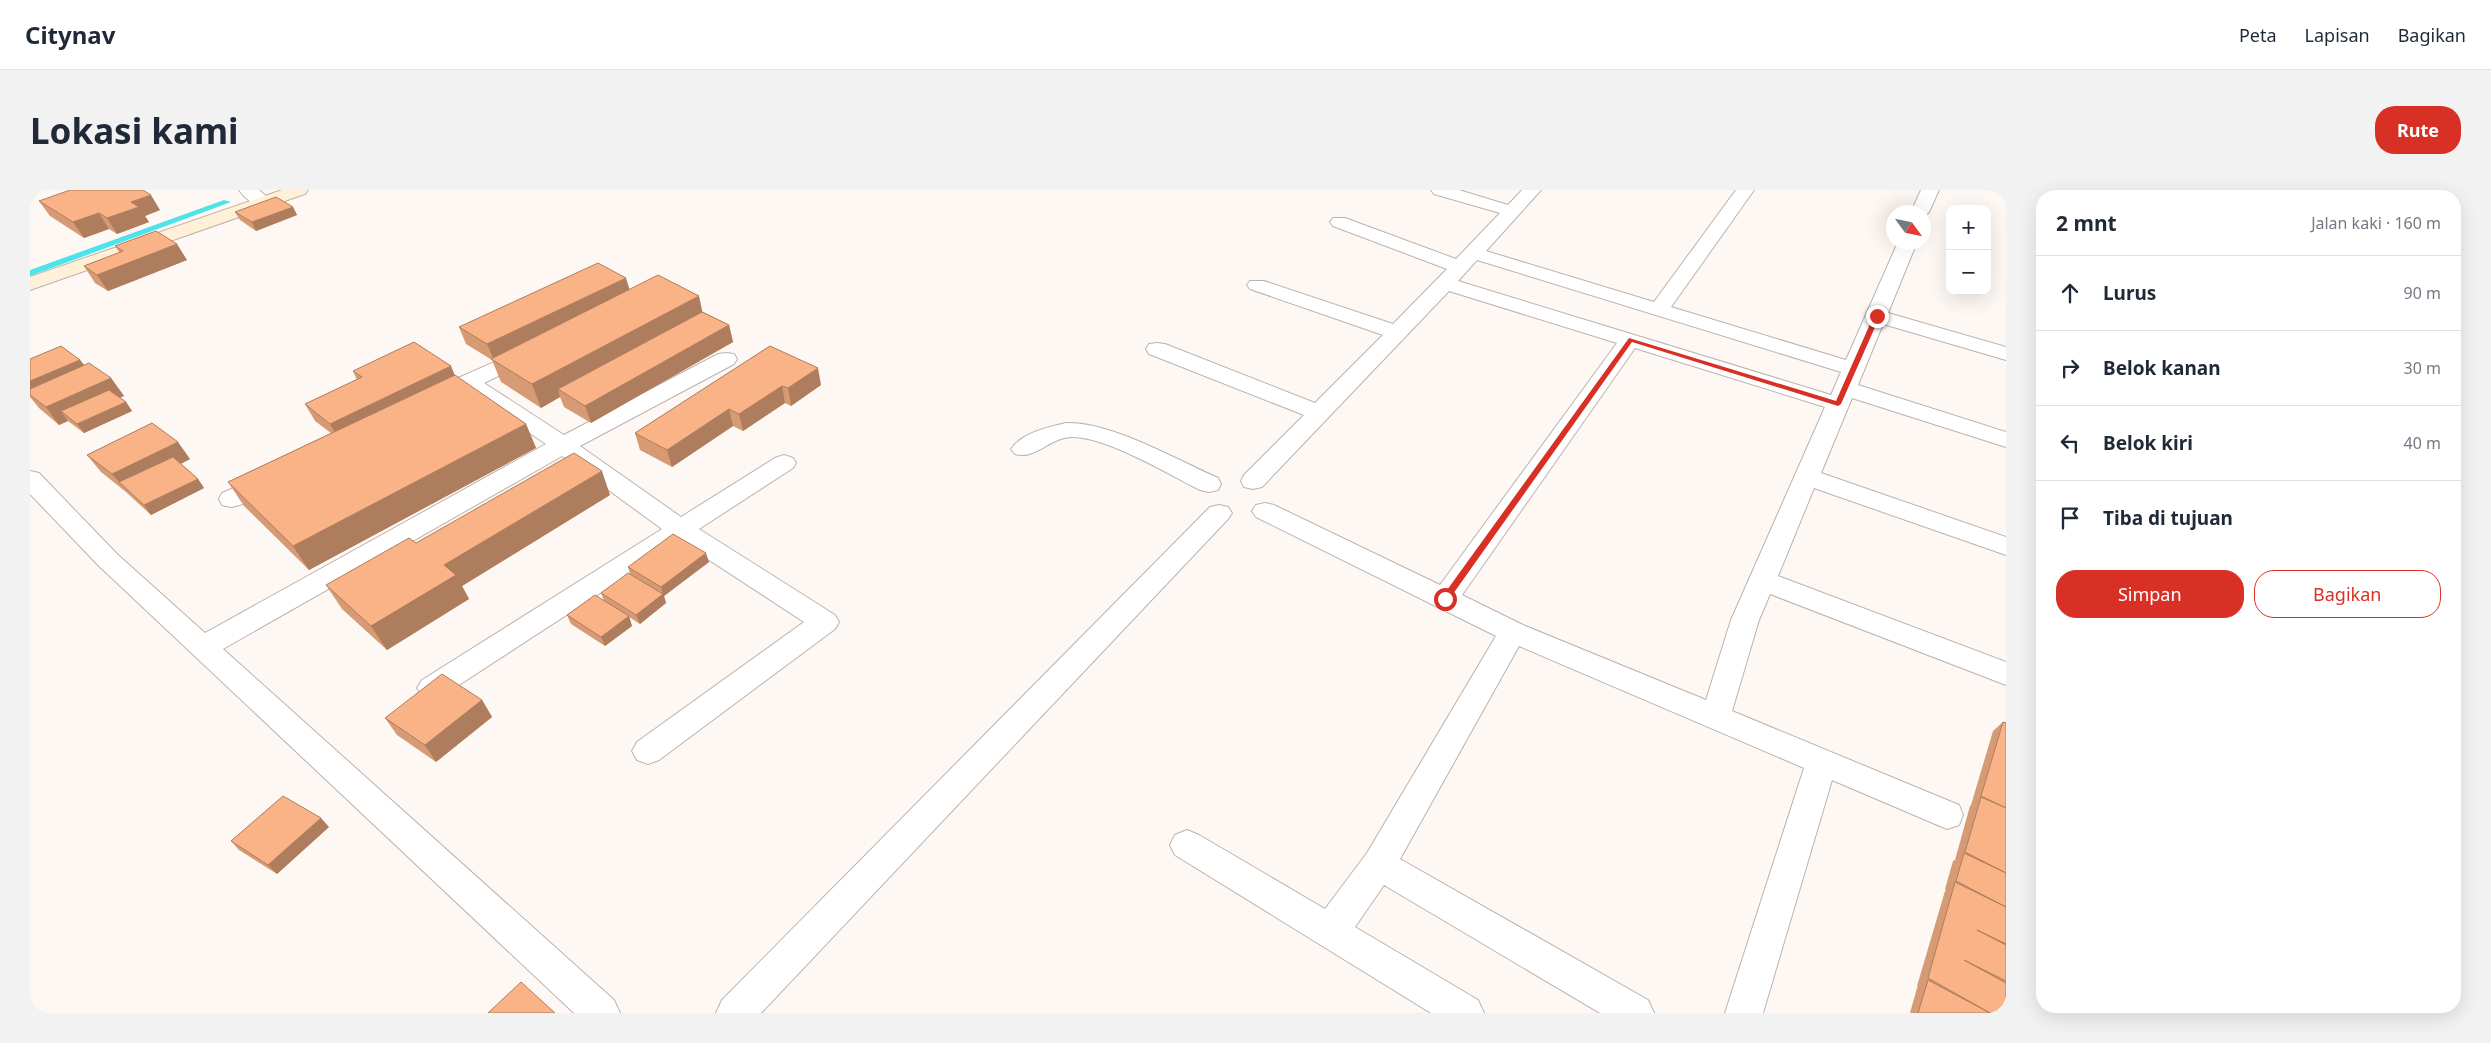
<!DOCTYPE html>
<html lang="id">
<meta charset="utf-8">
<style>
body{margin:0;font-family:"Noto Sans",sans-serif;background:#f2f2f3;color:#1f2937}
.controls{position:absolute;right:15px;top:15px;display:grid;overflow:hidden;border-radius:10px;box-shadow:0 5px 20px #0002}
.controls button{width:45px;height:45px;display:grid;place-items:center;padding:0;border:0;border-bottom:1px solid #e0e1e3;background:#fff;color:#1f2937;font:25px sans-serif}
.compass{position:absolute;left:1856px;top:15px;width:45px;height:45px;border-radius:50%;background:#fff;box-shadow:0 5px 20px #0002;rotate:123deg}
.stop{position:absolute;width:15px;height:15px;margin:-11px;border:4px solid #d93025;border-radius:50%;background:#fff}
.stop.end{background:#d93025;border-color:#fff;box-shadow:0 1px 5px #0008}
.list{margin:0;padding:0;list-style:none}
h2{display:flex;justify-content:space-between;align-items:center;height:65px;margin:0;padding:0 20px;font-size:21px}
h2 small{font-size:16px;font-weight:400;color:#747a83}
.list li{display:grid;grid-template-columns:32px 1fr auto;gap:15px;align-items:center;box-sizing:border-box;height:75px;padding:0 20px;border-top:1px solid #e0e1e3}
.list b{display:block;font-size:19px;white-space:nowrap}
.list em{font-size:16px;font-style:normal;color:#747a83}
.actions{display:flex;gap:10px;padding:15px 20px}
.actions a{flex:1;padding:11px 0;border:1px solid #d93025;border-radius:20px;text-align:center;font-size:18px;color:#d93025}
.actions .main{background:#d93025;color:#fff}
.icon{flex:none;width:28px;height:28px;fill:none;stroke:currentColor;stroke-width:2;stroke-linecap:round;stroke-linejoin:round}
.map{position:relative;flex:none;width:1976px;height:823px;overflow:hidden;border-radius:20px}
header{display:flex;align-items:center;gap:30px;box-sizing:border-box;height:70px;padding:0 25px;background:#fff;border-bottom:1px solid #e0e1e3}
header strong{font-size:24px}
nav{display:flex;gap:28px;margin-inline-start:auto;font-size:18px}
.intro{display:flex;align-items:center;justify-content:space-between;box-sizing:border-box;height:120px;padding:0 30px}
h1{margin:0;font-size:35px}
.button{padding:12px 22px;border-radius:20px;background:#d93025;color:#fff;font-size:18px;font-weight:700}
main{display:flex;gap:30px;padding:0 30px}
aside{flex:1;background:#fff;border-radius:20px;box-shadow:0 5px 20px #0002}
.map>svg:first-child{display:block}
</style>
<header>
<strong>Citynav</strong>
<nav><a>Peta</a><a>Lapisan</a><a>Bagikan</a></nav>
</header>
<div class="intro"><h1>Lokasi kami</h1><a class="button">Rute</a></div>
<main>
<div class="map">
<svg width="1976" height="823" viewBox="0 0 1976 823">
<rect width="100%" height="100%" fill="#fef8f4"/>
<g fill="none" stroke-linecap="round" stroke-linejoin="round">
<polygon fill="#4ce4ea" fill-rule="evenodd" points="194,10 201,12 0,86 0,80"/>
<g stroke="#bcb2ad" stroke-width="2">
<g id="street">
<path d="M209 0H229L243 12 240 16C228 19 216 10 209 0Z"/>
<path d="M1401 0H1429L1478 15 1492 0H1511L1456 61 1624 112 1706 0H1724L1641 117 1816 170 1868 52H1887L1858 123 1976 157V170L1853 134 1828 195 1976 242V257L1822 208 1791 283 1976 347V365L1784 298 1748 386 1976 472V495L1740 404 1729 430 1702 521 1929 615 1933 625 1929 635 1917 639 1802 590 1733 823H1695L1774 578 1489 456 1370 669 1618 810 1624 823H1570L1354 695 1325 737 1448 810 1454 823H1401L1145 665 1140 655 1145 645 1157 640 1169 645 1295 719 1337 663 1466 446 1226 327 1222 321 1226 315 1235 313 1244 315 1410 395 1587 153 1419 101 1232 297 1223 299 1214 297 1211 291 1214 285 1274 225 1119 164 1116 159 1119 154 1127 153 1135 154 1285 213 1353 145 1220 99 1217 95 1220 91H1234L1363 134 1417 79 1303 36 1300 32 1303 28H1315L1426 69 1470 23 1404 4ZM1447 70 1811 182 1801 205 1428 91ZM1605 158 1795 217 1701 430 1676 510 1493 435 1432 405Z"/>
<polygon points="1891,0 1909,0 1899,22 1894,27 1894,22 1881,22"/>
<polygon points="498,157 506,158 509,163 506,168 454,193 534,245 688,164 696,163 704,164 707,169 704,174 550,256 651,327 745,268 754,265 763,268 766,273 763,278 669,339 805,425 809,432 805,439 629,570 618,574 607,570 602,561 607,552 774,432 650,351 412,506 402,509 392,506 387,498 392,490 632,339 532,266 193,459 584,810 590,823 544,823 69,376 0,304 0,281 9,283 87,364 175,443 516,254 437,201 425,205 417,203 414,198 417,193"/>
<path d="M1036 233C1080 231 1147 270 1188 288L1191 294 1188 300 1179 302 1170 300C1138 284 1077 247 1042 247 1020 247 1006 270 985 264L981 259C992 243 1018 237 1036 233Z"/>
<polygon points="240,282 249,284 252,290 249,296 210,315 201,317 192,315 189,309 192,303"/>
<polygon points="1189,315 1198,317 1202,323 1198,329 731,823 686,823 692,810 1180,317"/>
</g>
</g>
<g stroke="#bcb2ad" stroke-width="2">
<polygon id="secondary" points="252,0 278,0 275,4 0,100 0,87"/>
</g>
<use href="#street" fill="#fff" fill-rule="evenodd"/>
<use href="#secondary" fill="#fff0d7" fill-rule="evenodd"/>
</g>
<g fill="#d69a74">
<polygon points="9,11 130,20 115,26 119,32 87,44 79,39 54,48 20,26"/>
<polygon points="263,17 267,25 226,41 210,30 205,22"/>
<polygon points="85,56 157,70 78,101 65,93 54,76 90,63"/>
<polygon points="599,99 673,122 699,135 703,152 561,233 534,217 530,207 511,218 471,192 462,170 436,154 429,137"/>
<polygon points="740,156 791,195 761,216 755,213 713,241 703,236 642,277 610,260 605,243"/>
<polygon points="0,169 50,170 54,175 81,188 94,206 90,207 96,212 102,221 54,243 38,231 29,235 9,218 0,207"/>
<polygon points="323,181 424,185 496,234 506,258 279,380 214,316 198,292 301,243 285,231 275,214 327,190"/>
<polygon points="57,265 160,269 151,274 168,289 174,298 121,325 96,302 71,282"/>
<polygon points="580,305 432,396 439,409 357,460 312,419 296,395 386,353"/>
<polygon points="679,372 634,406 636,413 610,434 599,427 602,436 575,456 541,434 537,425 574,411 571,403 600,384 598,377"/>
<polygon points="452,510 462,527 406,572 367,545 355,528"/>
<polygon points="1973,532 1976,533 1976,823 1880,823 1887,798 1888,797 1887,796 1915,701 1916,700 1915,699 1923,671 1925,670 1940,616 1941,615 1963,541"/>
<polygon points="299,637 247,684 209,660 201,651"/>
</g>
<g fill="#ae7d5e">
<polygon points="121,5 130,20 115,26 119,32 87,44 77,28 101,12"/>
<polygon points="263,17 267,25 226,41 222,32"/>
<polygon points="69,23 79,39 54,48 43,32"/>
<polygon points="147,54 157,70 78,101 67,85"/>
<polygon points="596,88 601,104 464,170 457,154"/>
<polygon points="669,106 674,129 528,199 530,207 511,218 502,194"/>
<polygon points="699,135 703,152 561,233 555,216"/>
<polygon points="50,170 57,179 0,203 0,191"/>
<polygon points="421,176 428,193 310,251 300,234"/>
<polygon points="788,178 791,195 761,216 758,198"/>
<polygon points="81,188 94,206 41,229 31,221 38,231 29,235 16,217"/>
<polygon points="752,196 755,213 713,241 709,224"/>
<polygon points="96,212 102,221 54,243 47,234"/>
<polygon points="699,219 703,236 642,277 637,260"/>
<polygon points="496,234 506,258 279,380 263,356"/>
<polygon points="148,252 160,269 98,301 89,292 82,284"/>
<polygon points="572,281 580,305 432,396 439,409 357,460 341,436 414,375"/>
<polygon points="168,289 174,298 121,325 114,315"/>
<polygon points="676,363 679,372 634,406 636,413 610,434 606,425 633,404 631,397"/>
<polygon points="599,426 602,436 575,456 571,447"/>
<polygon points="452,510 462,527 406,572 395,555"/>
<polygon points="291,628 299,637 247,684 238,675"/>
</g>
<g fill="#f9b387" stroke="#ae7d5e">
<polygon points="40,0 113,0 121,5 101,12 109,17 77,28 69,23 43,32 9,11"/>
<polygon points="246,7 263,17 222,32 205,22"/>
<polygon points="126,41 147,54 67,85 54,76 93,61 85,56"/>
<polygon points="568,73 596,88 457,154 429,137"/>
<polygon points="628,85 669,106 502,194 461,169"/>
<polygon points="672,122 699,135 555,216 528,199"/>
<polygon points="384,152 421,176 300,234 275,214 332,187 323,181"/>
<polygon points="31,156 50,170 0,191 0,169"/>
<polygon points="740,156 788,178 758,198 752,196 709,224 699,219 637,260 605,243"/>
<polygon points="59,173 81,188 16,217 0,205 0,199"/>
<polygon points="425,185 496,234 263,356 198,292"/>
<polygon points="79,200 96,212 47,234 31,221"/>
<polygon points="122,233 148,252 82,284 57,265"/>
<polygon points="544,263 572,281 414,375 426,385 341,436 296,395 379,348 386,353"/>
<polygon points="143,267 168,289 114,315 89,292"/>
<polygon points="643,344 676,363 631,397 598,377"/>
<polygon points="598,383 633,404 606,425 571,403"/>
<polygon points="565,405 599,426 571,447 537,425"/>
<polygon points="412,484 452,510 395,555 355,528"/>
<polygon points="1973,532 1976,533 1976,618 1951,606"/>
<polygon points="253,606 291,628 238,675 201,651"/>
<polygon points="1951,607 1976,618 1976,683 1935,662"/>
<polygon points="1934,663 1976,683 1976,754 1947,740 1976,755 1976,791 1934,770 1976,793 1976,823 1888,823 1898,790 1960,823 1898,788 1925,692 1976,717 1926,691"/>
<polygon points="491,792 525,823 458,823"/>
</g>
<polygon fill="#d93025" points="1844,125 1850,126 1811,214 1808,216 1602,152 1418,411 1412,411 1412,407 1599,148 1806,211"/>
</svg>
<div class="controls">
<button>+</button>
<button>−</button>
</div>
<svg class="compass" viewBox="-18 -18 36 36"><path d="M0-13l5 13h-10z" fill="#e53935"/><path d="M0 13l5-13h-10z" fill="#747a83"/></svg>
<div class="stop" style="left:1415px;top:409px"></div>
<div class="stop end" style="left:1847px;top:126px"></div>
</div>
<aside>
<h2>2 mnt<small>Jalan kaki · 160 m</small></h2>
<ul class="list">
<li><svg class="icon" aria-label="ahead" viewBox="0 0 24 24"><path d="M12 20V5M6 11l6-6 6 6"/></svg><div><b>Lurus</b></div><em>90 m</em></li>
<li><svg class="icon" aria-label="right" viewBox="0 0 24 24"><path d="M7 20v-9h11M14 6l5 5-5 5"/></svg><div><b>Belok kanan</b></div><em>30 m</em></li>
<li><svg class="icon" aria-label="left" viewBox="0 0 24 24"><path d="M17 20v-9H6M10 6l-5 5 5 5"/></svg><div><b>Belok kiri</b></div><em>40 m</em></li>
<li><svg class="icon" aria-label="arrive" viewBox="0 0 24 24"><path d="M6 21V4h12l-3 4 3 4H6"/></svg><div><b>Tiba di tujuan</b></div></li>
</ul>
<div class="actions"><a class="main">Simpan</a><a>Bagikan</a></div>
</aside>
</main>
